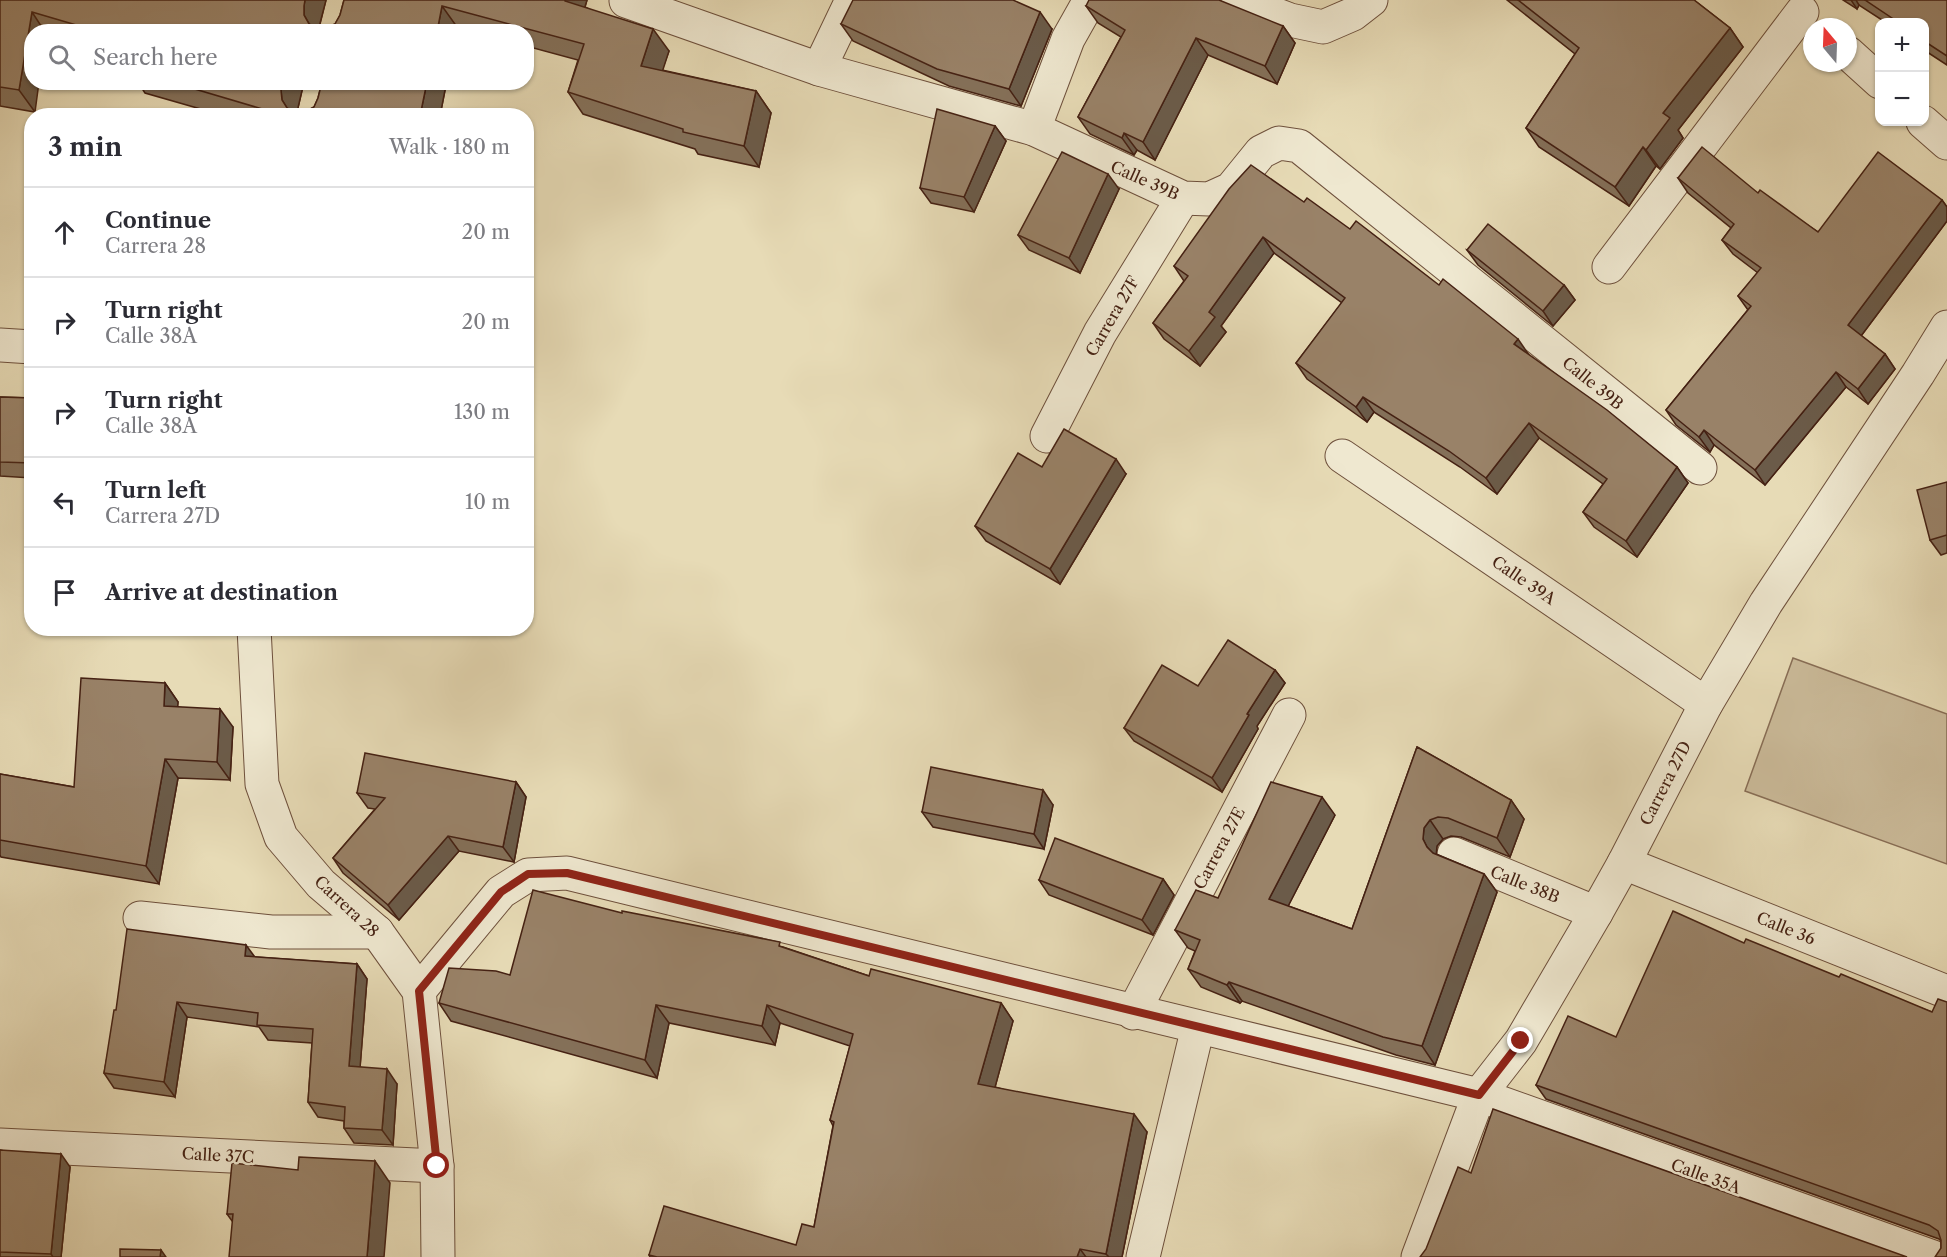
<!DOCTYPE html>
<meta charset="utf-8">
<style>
body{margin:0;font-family:"Libre Caslon Text",serif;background:#f7f7f7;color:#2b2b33}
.controls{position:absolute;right:18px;top:18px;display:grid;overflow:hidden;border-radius:12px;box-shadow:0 2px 4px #0004}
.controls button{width:54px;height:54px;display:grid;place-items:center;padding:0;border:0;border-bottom:2px solid #e1e1e2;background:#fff;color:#2b2b33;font:30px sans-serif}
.compass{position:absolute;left:1803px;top:18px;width:54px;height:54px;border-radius:50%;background:#fff;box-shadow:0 2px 4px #0004;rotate:341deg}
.stop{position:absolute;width:18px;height:18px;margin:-14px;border:4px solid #8f2418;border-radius:50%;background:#fff}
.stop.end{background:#8f2418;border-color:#fff;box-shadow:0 2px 6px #0008}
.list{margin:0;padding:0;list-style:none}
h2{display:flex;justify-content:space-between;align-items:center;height:78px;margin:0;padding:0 24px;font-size:26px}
h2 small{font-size:20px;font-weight:400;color:#7c7c81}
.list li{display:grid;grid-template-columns:39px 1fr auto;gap:18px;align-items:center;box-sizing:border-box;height:90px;padding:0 24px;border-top:2px solid #e1e1e2}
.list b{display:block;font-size:22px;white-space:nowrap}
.list p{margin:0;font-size:20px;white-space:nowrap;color:#7c7c81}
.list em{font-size:20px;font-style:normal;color:#7c7c81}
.icon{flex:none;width:33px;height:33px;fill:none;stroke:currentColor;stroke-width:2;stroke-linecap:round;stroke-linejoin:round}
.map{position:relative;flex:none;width:1947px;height:1257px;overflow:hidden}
.search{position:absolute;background:#fff;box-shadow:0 2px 4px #0004;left:24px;top:24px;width:510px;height:66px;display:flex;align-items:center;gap:15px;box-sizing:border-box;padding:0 21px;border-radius:24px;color:#7c7c81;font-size:22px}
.panel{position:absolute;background:#fff;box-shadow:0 2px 4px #0004;left:24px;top:108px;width:510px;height:528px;border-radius:24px}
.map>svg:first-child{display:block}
</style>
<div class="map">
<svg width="1947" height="1257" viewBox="0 0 1947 1257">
<rect width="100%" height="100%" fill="#e7dbb6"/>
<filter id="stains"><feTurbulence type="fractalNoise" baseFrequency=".00333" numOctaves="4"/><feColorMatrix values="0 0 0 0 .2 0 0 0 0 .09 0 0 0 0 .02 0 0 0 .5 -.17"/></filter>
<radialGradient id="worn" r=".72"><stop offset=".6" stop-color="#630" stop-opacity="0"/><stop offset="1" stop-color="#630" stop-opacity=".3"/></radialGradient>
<polygon fill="#cbbb9a" stroke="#886e56" stroke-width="1.5" points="1793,658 1947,714 1947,864 1745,791"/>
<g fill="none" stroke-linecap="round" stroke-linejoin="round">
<g stroke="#6e503c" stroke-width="35">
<g id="minor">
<polyline points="1238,0 1290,20 1323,27 1353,14 1371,0"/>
<polyline points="626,1 819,69 1034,129 1183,198 1209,199 1231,189 1261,152 1279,143 1299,146 1700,468"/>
<polyline points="1848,53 1880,82"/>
<polyline points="819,69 852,0"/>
<polyline points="1923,122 1947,143"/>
<polyline points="1034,129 1068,39 1090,0"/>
<polyline points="1609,267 1802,12"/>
<polyline points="0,345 32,347"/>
<polyline points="1047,436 1100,333 1183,198"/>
<polyline points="1342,456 1706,704"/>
<polyline points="254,628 262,784 281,837 321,884 377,932 419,991 437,1166 438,1257"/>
<polyline points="1454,854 1596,913"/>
<polyline points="1624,863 1947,992"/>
<polyline points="140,918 271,932 377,932"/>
<polyline points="419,991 501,892 528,875 567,873 1479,1095 1933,1257"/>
<polyline points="1133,1013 1289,715"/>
<polyline points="0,1145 437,1166"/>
<polyline points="1143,1257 1198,1027"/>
<polyline points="1418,1257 1479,1095 1521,1041 1596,913 1624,863 1706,704 1766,603 1918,374 1947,327"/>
</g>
</g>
<use href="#minor" stroke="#efe8d0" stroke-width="33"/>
</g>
<g fill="#847059" stroke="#452113" stroke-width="1.5">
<polygon points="0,0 326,0 319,28 326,28 335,24 340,15 344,0 587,0 585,7 669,51 662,70 756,91 771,113 759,167 698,154 695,149 583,114 568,92 578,60 526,46 526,32 472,32 457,27 456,32 32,32 35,112 0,106"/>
<polygon points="1507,0 1694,0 1730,28 1743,47 1678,130 1683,138 1660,169 1656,166 1629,206 1539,147 1526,128 1575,54"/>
<polygon points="1843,0 1947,0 1947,65 1924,50 1924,22 1885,22 1859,5 1857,9"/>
<polygon points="1086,6 1283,26 1295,43 1277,84 1208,55 1155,160 1137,150 1134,155 1090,134 1078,117 1121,37 1098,23"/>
<polygon points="841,24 1052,29 1021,106 949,86 853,41"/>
<polygon points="138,82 304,82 297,112 305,112 314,107 318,98 322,82 448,82 447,86 446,85 440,116 225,116 145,93"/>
<polygon points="995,126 1006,141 974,212 931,203 920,188"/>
<polygon points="1678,178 1758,193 1818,232 1942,200 1947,207 1947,221 1861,336 1885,354 1895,369 1868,404 1846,387 1765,485 1714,445 1710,452 1676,425 1666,410 1748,310 1738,296 1758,273 1733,254 1722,240 1731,228 1688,193"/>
<polygon points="1119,189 1080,273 1029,250 1018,235"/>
<polygon points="1304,202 1529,355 1677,467 1688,483 1637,557 1594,527 1583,512 1603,484 1539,438 1497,494 1460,467 1374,412 1367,422 1307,379 1296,363 1342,303 1274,253 1221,326 1226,332 1200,366 1164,339 1153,323 1184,281 1174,266"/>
<polygon points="1467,250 1564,285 1575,300 1553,326 1478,265"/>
<polygon points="0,397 32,398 32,478 0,476"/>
<polygon points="1042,467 1126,474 1060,584 986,541 975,526"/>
<polygon points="1947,482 1947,553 1941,555 1930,540"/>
<polygon points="1275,670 1285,683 1257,726 1258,729 1222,792 1134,741 1124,728 1198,686"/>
<polygon points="165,683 178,702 177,707 233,727 230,780 178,778 159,884 1,857 0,855 0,774 74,787"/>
<polygon points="1417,747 1511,800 1524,819 1510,857 1461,837 1451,836 1443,839 1437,846 1436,854 1484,874 1497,892 1435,1065 1396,1055 1242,1001 1240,1003 1201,987 1188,969 1195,951 1188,948 1175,930 1335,815 1288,906 1352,929"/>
<polygon points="516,782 526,797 514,862 459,851 399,920 343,873 333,858 375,809 368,808 357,793"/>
<polygon points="1053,805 1044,849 933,827 922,812"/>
<polygon points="1163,879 1174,895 1153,935 1049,895 1039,880"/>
<polygon points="622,913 783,947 869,976 1001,1003 1013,1021 995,1087 1147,1132 1122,1257 650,1257 649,1255 796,1245 814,1227 833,1126 830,1120 850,1046 780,1023 775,1045 669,1023 657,1078 451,1021 439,1003 510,975"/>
<polygon points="1744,943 1932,1012 1947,1257 1941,1248 1941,1241 1939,1239 1546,1099 1536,1085 1616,1037"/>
<polygon points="255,957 357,964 367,979 360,1067 397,1084 393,1145 354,1143 344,1128 344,1121 318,1117 308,1102 312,1043 268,1040 259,1027 187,1017 175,1097 114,1088 104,1073 116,1010"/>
<polygon points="0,1150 70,1167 61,1257 0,1257"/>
<polygon points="390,1183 232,1221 227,1214"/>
</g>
<g fill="#6b5b49" stroke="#452113" stroke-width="1.5">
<polygon points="305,0 326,0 319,27 319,32 314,32 304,15 304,6"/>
<polygon points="565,0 587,0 580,23 565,1"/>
<polygon points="1851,0 1856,0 1859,5 1857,9"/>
<polygon points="442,6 457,27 456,32 437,32"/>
<polygon points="32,12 45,32 32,32 32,82 39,82 35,112 19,90"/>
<polygon points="1040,12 1052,29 1021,106 1009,89"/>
<polygon points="1283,26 1295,43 1277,84 1265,66"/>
<polygon points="1730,28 1743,47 1678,130 1683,138 1660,169 1646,150 1663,113"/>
<polygon points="653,29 669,51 657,88 641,66"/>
<polygon points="1196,38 1208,55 1155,160 1143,142"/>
<polygon points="283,82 304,82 297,112 297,116 292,116 282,100 281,90"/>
<polygon points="427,82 444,82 446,85 440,116 420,116"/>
<polygon points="756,91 771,113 759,167 744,146"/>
<polygon points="995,126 1006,141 974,212 964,197"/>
<polygon points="1124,133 1137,150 1134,155 1122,138"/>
<polygon points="1643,147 1656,166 1629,206 1615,187"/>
<polygon points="1108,174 1119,189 1080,273 1069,258"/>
<polygon points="1942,200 1947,207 1947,221 1858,340 1848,325"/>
<polygon points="1263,237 1274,253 1221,326 1226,332 1200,366 1189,351 1209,312"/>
<polygon points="1564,285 1575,300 1553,326 1543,311"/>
<polygon points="1518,339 1529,355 1514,344"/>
<polygon points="1885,354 1895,369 1868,404 1858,389"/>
<polygon points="1836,372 1846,387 1765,485 1755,470"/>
<polygon points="1363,397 1374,412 1367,422 1356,407"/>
<polygon points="1529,423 1539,438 1497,494 1486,478"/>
<polygon points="1704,430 1714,445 1710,452 1699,437"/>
<polygon points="1116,459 1126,474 1060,584 1050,569"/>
<polygon points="1677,467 1688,483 1637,557 1626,541"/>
<polygon points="1275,670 1285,683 1257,726 1258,729 1222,792 1212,778 1247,714"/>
<polygon points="165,683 178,702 177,725 164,706"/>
<polygon points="220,709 233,727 230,780 217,762"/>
<polygon points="165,759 178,778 159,884 146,866"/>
<polygon points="516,782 526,797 514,862 503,847"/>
<polygon points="1043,790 1053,805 1044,849 1034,834"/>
<polygon points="1322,797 1335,815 1282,918 1269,899"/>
<polygon points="1511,800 1524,819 1510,857 1497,838"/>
<polygon points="1430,820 1443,839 1437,846 1436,857 1427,847 1423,839 1424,828"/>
<polygon points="448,836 459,851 399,920 388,905"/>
<polygon points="1484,874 1497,892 1435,1065 1422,1046"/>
<polygon points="1163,879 1174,895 1153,935 1142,920"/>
<polygon points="246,945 257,960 245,956"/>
<polygon points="357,964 367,979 359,1081 349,1066"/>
<polygon points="1229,982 1242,1001 1240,1003 1227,985"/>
<polygon points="177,1002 187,1017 175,1097 164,1082"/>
<polygon points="1001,1003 1013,1021 991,1102 978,1084"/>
<polygon points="656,1005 669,1023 657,1078 645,1060"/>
<polygon points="767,1005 780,1023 775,1045 762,1026"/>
<polygon points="387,1069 397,1084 393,1145 382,1130"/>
<polygon points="1134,1114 1147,1132 1122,1257 1109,1257 1106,1254"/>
<polygon points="61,1154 70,1167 61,1257 53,1257 51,1254"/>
<polygon points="375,1161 390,1183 384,1257 367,1257"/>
<polygon points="1080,1249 1086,1257 1077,1257"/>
<polygon points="161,1250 166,1257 160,1257"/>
</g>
<g fill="#998268" stroke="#452113" stroke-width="1.5">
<polygon points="0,0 305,0 304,6 304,15 309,24 317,28 326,28 335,24 340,15 344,0 565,0 565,1 653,29 641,66 756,91 744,146 683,132 683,129 568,92 584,44 442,6 437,32 100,32 32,12 19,90 0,87"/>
<polygon points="853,0 1013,0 1040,12 1009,89 937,69 841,24"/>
<polygon points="1089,0 1219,0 1283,26 1265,66 1196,38 1143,142 1124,133 1122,138 1078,117 1125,30 1086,6"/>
<polygon points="1518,0 1694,0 1730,28 1663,113 1670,118 1646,150 1643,147 1615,187 1526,128 1579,48"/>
<polygon points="1865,0 1947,0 1947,56 1924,41 1924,22 1898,22"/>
<polygon points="171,82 283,82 281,90 282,100 287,108 295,112 305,112 314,107 318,98 322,82 427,82 420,116 286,116"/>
<polygon points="937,109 995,126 964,197 920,188"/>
<polygon points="1702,147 1758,193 1760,190 1818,232 1878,152 1942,200 1848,325 1885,354 1858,389 1836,372 1755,470 1704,430 1699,437 1666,410 1751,306 1738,296 1761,268 1722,240 1734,224 1678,178"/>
<polygon points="1062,152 1108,174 1069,258 1018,235"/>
<polygon points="1251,165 1304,202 1307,198 1350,229 1356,221 1439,285 1443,279 1518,339 1514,344 1607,410 1677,467 1626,541 1583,512 1607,479 1529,423 1486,478 1449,451 1363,397 1356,407 1296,363 1345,298 1263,237 1209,312 1215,317 1189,351 1153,323 1188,276 1174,266 1229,189"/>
<polygon points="1488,224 1564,285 1543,311 1467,250"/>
<polygon points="0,397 32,398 32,463 0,462"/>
<polygon points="1064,429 1116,459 1050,569 975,526 1018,453 1042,467"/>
<polygon points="1947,482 1947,535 1930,540 1917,490"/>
<polygon points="1228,640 1275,670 1247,714 1249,715 1212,778 1124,728 1162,665 1198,686"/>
<polygon points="81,678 165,683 164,706 220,709 217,762 165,759 146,866 0,840 0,774 74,787"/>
<polygon points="1417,747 1511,800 1497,838 1448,818 1438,817 1430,820 1424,828 1423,839 1427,847 1433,853 1484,874 1422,1046 1383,1037 1229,982 1227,985 1188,969 1200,940 1175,930 1196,890 1218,898 1271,782 1322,797 1269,899 1352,929"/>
<polygon points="365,753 516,782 503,847 448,836 388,905 333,858 385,798 357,793"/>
<polygon points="931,767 1043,790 1034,834 922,812"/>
<polygon points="1055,838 1163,879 1142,920 1039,880"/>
<polygon points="533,890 622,913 622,911 780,942 779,946 869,976 871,969 1001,1003 978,1084 1134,1114 1106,1254 1080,1249 1077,1257 657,1257 649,1255 664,1206 796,1245 802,1224 814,1227 834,1122 830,1120 853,1034 767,1005 762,1026 656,1005 645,1060 439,1003 449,968 496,971 510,975"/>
<polygon points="1673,911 1744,943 1746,939 1839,977 1841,974 1932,1012 1938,999 1947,1002 1947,1257 1935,1257 1941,1248 1941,1240 1938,1231 1929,1225 1536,1085 1568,1016 1616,1037"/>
<polygon points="127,929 246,945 245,956 357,964 349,1066 387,1069 382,1130 344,1128 345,1107 308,1102 313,1029 257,1025 258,1013 177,1002 164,1082 104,1073 114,1010 116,1010"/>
<polygon points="1493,1109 1907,1257 1420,1257 1426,1249 1458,1167 1471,1173"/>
<polygon points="0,1150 61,1154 51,1254 0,1252"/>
<polygon points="299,1157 375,1161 367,1257 229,1257 233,1214 227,1214 232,1163 298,1170"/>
<polygon points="120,1249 161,1250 160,1257 120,1257"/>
</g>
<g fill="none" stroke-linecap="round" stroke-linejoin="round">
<polyline stroke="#8f2418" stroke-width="8" points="437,1166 419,991 501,892 528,874 567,873 1479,1095 1521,1041"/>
</g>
<g text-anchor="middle" stroke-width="5" stroke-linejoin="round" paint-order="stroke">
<g font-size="16" fill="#452113" stroke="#efe8d0">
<text transform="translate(1145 180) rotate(24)" y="6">Calle 39B</text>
<text transform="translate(1112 316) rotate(-60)" y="6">Carrera 27F</text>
<text transform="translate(1593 383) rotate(39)" y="6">Calle 39B</text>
<text transform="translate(1524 580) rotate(34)" y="6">Calle 39A</text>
<text transform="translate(1665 783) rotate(-63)" y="6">Carrera 27D</text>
<text transform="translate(1219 848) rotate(-62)" y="6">Carrera 27E</text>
<text transform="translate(1525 884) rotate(22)" y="6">Calle 38B</text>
<text transform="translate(347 906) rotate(43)" y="6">Carrera 28</text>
<text transform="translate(1786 928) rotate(22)" y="6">Calle 36</text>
<text transform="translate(218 1155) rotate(3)" y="6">Calle 37C</text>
<text transform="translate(1706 1176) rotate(20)" y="6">Calle 35A</text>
</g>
</g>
<rect width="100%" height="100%" filter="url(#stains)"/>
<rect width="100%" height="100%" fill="url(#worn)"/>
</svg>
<div class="controls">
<button>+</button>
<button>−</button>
</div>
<svg class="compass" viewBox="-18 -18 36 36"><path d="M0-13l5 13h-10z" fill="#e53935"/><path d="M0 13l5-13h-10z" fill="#7c7c81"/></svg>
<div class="stop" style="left:437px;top:1166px"></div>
<div class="stop end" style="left:1521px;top:1041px"></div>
<div class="search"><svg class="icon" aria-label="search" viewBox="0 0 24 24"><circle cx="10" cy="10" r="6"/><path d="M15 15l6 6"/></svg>Search here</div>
<section class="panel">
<h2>3 min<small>Walk · 180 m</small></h2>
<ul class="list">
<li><svg class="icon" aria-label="ahead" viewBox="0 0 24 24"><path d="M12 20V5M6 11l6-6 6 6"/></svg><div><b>Continue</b><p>Carrera 28</p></div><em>20 m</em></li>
<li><svg class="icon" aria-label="right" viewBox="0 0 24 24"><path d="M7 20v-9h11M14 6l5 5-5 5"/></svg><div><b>Turn right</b><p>Calle 38A</p></div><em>20 m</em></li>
<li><svg class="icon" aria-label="right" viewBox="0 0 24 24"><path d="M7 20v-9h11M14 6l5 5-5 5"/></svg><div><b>Turn right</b><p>Calle 38A</p></div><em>130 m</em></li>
<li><svg class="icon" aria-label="left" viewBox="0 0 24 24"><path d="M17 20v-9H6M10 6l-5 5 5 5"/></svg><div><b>Turn left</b><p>Carrera 27D</p></div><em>10 m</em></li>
<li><svg class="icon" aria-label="arrive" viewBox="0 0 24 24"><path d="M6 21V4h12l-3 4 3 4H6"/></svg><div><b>Arrive at destination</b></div></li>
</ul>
</section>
</div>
